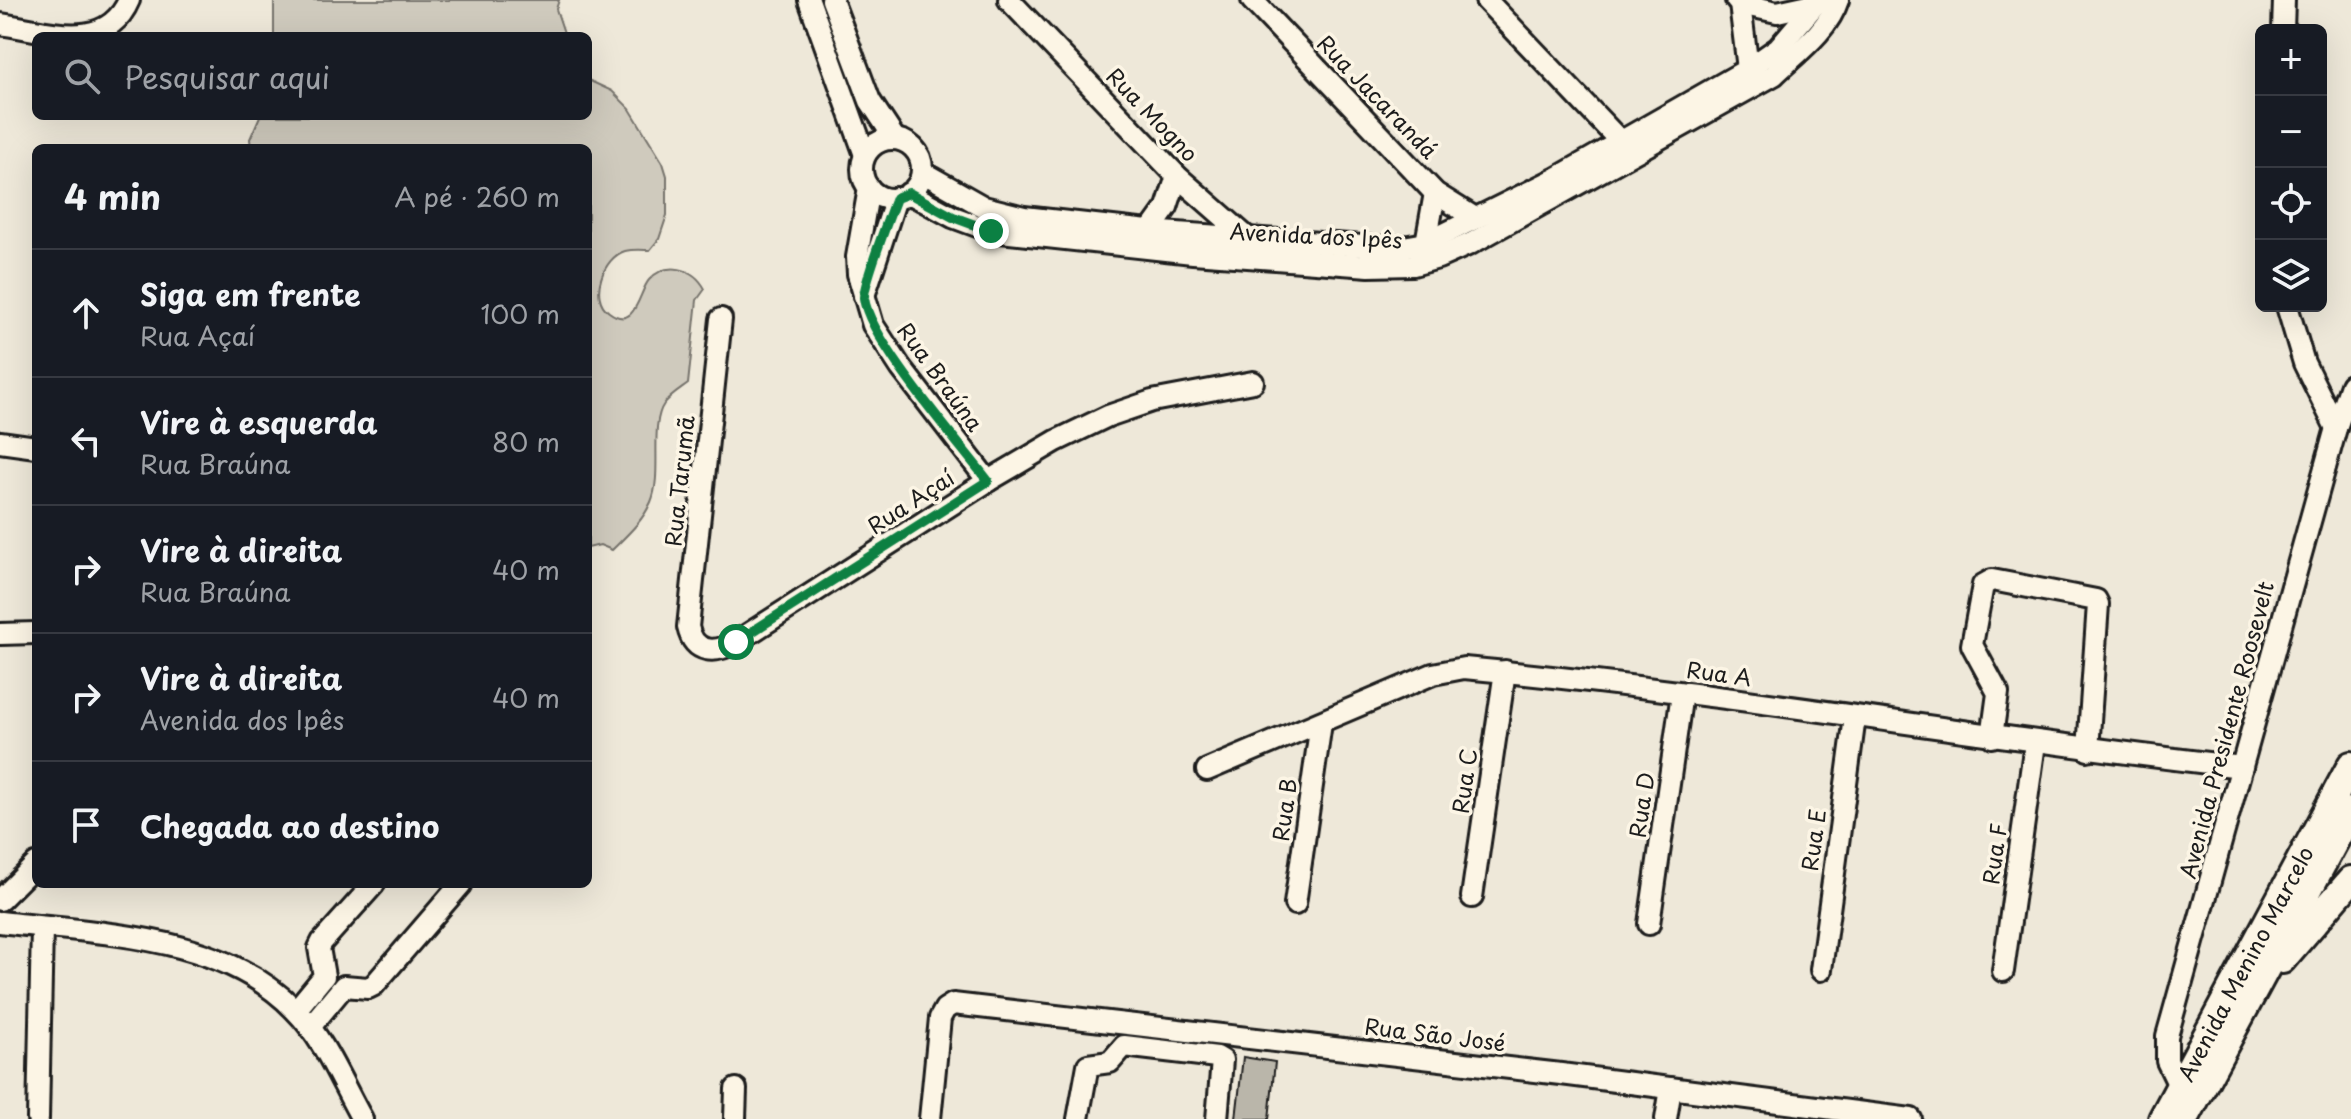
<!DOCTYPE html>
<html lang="pt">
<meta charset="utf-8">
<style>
body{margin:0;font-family:"Playpen Sans",sans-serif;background:#242831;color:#f1f3f6}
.controls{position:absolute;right:24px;top:24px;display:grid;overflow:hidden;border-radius:12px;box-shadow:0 8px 32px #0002}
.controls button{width:72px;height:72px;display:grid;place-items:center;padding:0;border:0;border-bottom:2px solid #363941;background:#171b24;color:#f1f3f6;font:40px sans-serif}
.stop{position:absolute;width:24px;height:24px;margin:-18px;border:6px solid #0b8043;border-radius:50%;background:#fff}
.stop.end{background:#0b8043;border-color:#fff;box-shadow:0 2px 8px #0008}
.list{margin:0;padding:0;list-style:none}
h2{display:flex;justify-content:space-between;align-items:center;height:104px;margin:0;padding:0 32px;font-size:34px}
h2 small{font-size:26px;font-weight:400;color:#9ea1a6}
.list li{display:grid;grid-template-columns:52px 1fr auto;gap:24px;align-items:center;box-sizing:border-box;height:128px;padding:0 32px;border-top:2px solid #363941}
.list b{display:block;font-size:30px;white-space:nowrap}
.list p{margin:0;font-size:26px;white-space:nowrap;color:#9ea1a6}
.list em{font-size:26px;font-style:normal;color:#9ea1a6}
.icon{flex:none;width:44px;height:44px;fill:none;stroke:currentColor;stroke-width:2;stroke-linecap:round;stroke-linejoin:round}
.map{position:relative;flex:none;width:2351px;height:1119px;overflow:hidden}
.search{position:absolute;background:#171b24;box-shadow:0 8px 32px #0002;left:32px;top:32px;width:560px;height:88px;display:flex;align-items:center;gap:20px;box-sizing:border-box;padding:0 28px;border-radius:12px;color:#9ea1a6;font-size:30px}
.panel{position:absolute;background:#171b24;box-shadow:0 8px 32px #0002;left:32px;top:144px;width:560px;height:744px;border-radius:12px}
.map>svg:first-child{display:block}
</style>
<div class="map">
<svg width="2351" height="1119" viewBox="0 0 2351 1119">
<rect width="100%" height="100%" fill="#eee8d9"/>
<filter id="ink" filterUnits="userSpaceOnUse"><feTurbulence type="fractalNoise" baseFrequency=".0125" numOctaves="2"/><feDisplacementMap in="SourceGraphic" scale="16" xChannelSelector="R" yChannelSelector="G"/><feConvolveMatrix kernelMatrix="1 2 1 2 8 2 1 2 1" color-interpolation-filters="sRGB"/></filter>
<g filter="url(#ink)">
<g fill="#cfcabd" stroke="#76736c" stroke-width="2">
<polygon points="274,0 559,0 556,9 565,36 274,36"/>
<path d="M588 80 612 91 630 109 663 163 667 176V215L659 239 650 250C643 250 633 249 625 251 604 257 588 297 609 312 636 332 639 291 649 280 666 260 694 268 705 289L697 300 688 384C680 390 670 396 664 404 649 425 663 474 651 502 643 521 626 536 612 550L600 545 588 548V148H251L250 139 260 116H588Z"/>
</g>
<polygon fill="#bab6aa" stroke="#1c1c1c" stroke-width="2" points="1243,1057 1275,1062 1269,1119 1236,1119"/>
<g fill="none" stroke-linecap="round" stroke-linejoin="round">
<g stroke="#1c1c1c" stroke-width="26">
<g id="minor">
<polyline points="809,0 865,155"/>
<polyline points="832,0 870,101 895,139"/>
<polyline points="1009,0 1177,176 1250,240"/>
<polyline points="1252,0 1435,193 1475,218"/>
<polyline points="1486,0 1620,141"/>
<polyline points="1736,0 1740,4 1777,12 1818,3"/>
<polyline points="1740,4 1748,69"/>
<path d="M0 24C46 30 106 54 129 0"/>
<polyline points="2283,30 2284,0"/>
<circle cx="892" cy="169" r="30"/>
<polyline points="922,172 984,207 1024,217 1148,231 1377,247 1409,246 1426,243 1555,179 1748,69 1778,48 1819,0"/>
<polyline points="869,188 857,257 858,274 873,325 901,368 988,481"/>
<path d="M909 193 953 217 991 231 1193 253 1369 266 1413 265 1438 258 1472 243 1774 75C1797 53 1828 31 1838 0"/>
<polyline points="1144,239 1167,207 1177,176"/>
<polyline points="1426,243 1435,193"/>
<polyline points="864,296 896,198"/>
<polyline points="2287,306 2304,363 2336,428"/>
<path d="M721 319 688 627C694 654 715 654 736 642L988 481 1056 441 1108 416 1152 401 1253 382"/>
<polyline points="0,442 36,447"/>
<polyline points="0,634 36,633"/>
<polyline points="1992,737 1998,693 1972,645 1983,585 1992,580 2096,600 2098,604 2088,750"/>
<path d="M1207 770 1433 674 1464 668C1725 692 1982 738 2242 767"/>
<polyline points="1472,897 1505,671"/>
<polyline points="0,900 36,864"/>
<polyline points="1295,904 1321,723"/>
<path d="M0 922C98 934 221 933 295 1010 325 1040 341 1082 362 1119"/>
<polyline points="1649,924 1682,693"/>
<polyline points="1821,970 1855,717"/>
<polyline points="2003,971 2035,743"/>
<polyline points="296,1010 324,976 319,948 322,942 374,884"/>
<polyline points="310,1027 344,986 368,988 374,985 461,884"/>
<polyline points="2180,1088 2167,1061 2167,1036 2336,428 2351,385"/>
<polyline points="38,1119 42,927"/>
<polyline points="735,1119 736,1089"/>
<polyline points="930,1119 940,1018 945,1009 953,1004 1561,1074 1911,1119"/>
<polyline points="1078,1119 1088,1065 1110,1062 1124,1046 1217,1057 1222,1060 1217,1119"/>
<polyline points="1666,1119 1671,1088"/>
</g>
</g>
<g stroke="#1c1c1c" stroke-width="32">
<g id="major">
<polyline points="2282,960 2351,880"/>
<polyline points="2162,1119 2351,765"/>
<polyline points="2185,1119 2351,811"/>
</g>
</g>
<use href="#minor" stroke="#fcf5e5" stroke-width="20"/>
<use href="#major" stroke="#fcf5e5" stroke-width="26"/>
</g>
</g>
<g fill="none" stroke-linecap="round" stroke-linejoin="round" filter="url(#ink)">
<path stroke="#0b8043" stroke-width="10" d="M736 642 988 481C959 443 869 340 864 298 863 286 890 214 896 198L909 193 953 217 991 231"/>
</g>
<g text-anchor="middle" stroke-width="7" stroke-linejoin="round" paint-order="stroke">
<g font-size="22" fill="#1c1c1c" stroke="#fcf5e5">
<text transform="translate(1377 97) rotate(46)" y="8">Rua Jacarandá</text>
<text transform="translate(1152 115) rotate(46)" y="8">Rua Mogno</text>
<text transform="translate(1316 236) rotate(3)" y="8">Avenida dos Ipês</text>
<text transform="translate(940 377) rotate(54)" y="8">Rua Braúna</text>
<text transform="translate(680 481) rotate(-84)" y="8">Rua Tarumã</text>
<text transform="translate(911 502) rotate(-33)" y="8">Rua Açaí</text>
<text transform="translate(1719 674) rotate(8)" y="8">Rua A</text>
<text transform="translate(2227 730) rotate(-75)" y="8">Avenida Presidente Roosevelt</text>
<text transform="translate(1465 781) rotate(-82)" y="8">Rua C</text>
<text transform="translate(1642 805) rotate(-82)" y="8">Rua D</text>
<text transform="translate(1285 810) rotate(-82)" y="8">Rua B</text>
<text transform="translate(1814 840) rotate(-82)" y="8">Rua E</text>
<text transform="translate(1995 854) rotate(-82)" y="8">Rua F</text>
<text transform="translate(2246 964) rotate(-62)" y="8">Avenida Menino Marcelo</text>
<text transform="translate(1435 1035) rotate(7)" y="8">Rua São José</text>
</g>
</g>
</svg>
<div class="controls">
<button>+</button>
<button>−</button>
<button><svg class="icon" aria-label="locate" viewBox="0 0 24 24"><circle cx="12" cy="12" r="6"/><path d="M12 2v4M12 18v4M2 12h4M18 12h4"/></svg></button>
<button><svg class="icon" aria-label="layers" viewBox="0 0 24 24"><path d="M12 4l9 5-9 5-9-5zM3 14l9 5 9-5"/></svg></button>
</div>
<div class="stop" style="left:736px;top:642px"></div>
<div class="stop end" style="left:991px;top:231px"></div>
<div class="search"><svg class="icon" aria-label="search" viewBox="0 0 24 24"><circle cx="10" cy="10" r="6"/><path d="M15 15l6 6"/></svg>Pesquisar aqui</div>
<section class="panel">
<h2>4 min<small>A pé · 260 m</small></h2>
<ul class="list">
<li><svg class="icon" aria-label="ahead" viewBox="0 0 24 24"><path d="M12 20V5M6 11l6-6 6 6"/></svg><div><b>Siga em frente</b><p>Rua Açaí</p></div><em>100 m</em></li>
<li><svg class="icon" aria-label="left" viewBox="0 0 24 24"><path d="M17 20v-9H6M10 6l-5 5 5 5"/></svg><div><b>Vire à esquerda</b><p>Rua Braúna</p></div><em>80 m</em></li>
<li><svg class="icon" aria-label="right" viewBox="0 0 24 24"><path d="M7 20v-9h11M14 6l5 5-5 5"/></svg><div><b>Vire à direita</b><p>Rua Braúna</p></div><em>40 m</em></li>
<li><svg class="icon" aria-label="right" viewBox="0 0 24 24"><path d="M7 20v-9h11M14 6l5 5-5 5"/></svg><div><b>Vire à direita</b><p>Avenida dos Ipês</p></div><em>40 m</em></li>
<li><svg class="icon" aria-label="arrive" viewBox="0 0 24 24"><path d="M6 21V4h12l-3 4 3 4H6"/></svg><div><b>Chegada ao destino</b></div></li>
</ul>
</section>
</div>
